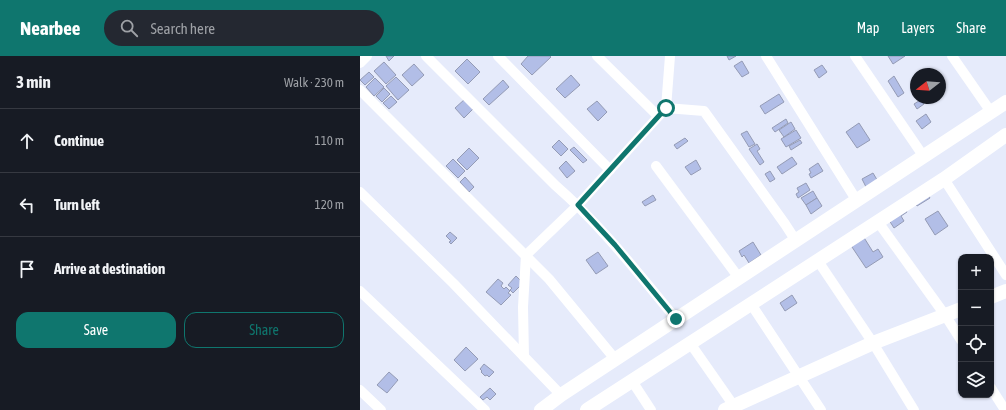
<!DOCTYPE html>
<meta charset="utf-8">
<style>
body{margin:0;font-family:"Asap Condensed",sans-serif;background:#242831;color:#f1f3f6}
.controls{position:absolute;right:12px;bottom:12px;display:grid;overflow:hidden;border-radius:8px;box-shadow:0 1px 3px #0004}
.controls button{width:36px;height:36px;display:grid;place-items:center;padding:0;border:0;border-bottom:1px solid #363941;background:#171b24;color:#f1f3f6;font:20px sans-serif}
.compass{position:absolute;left:550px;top:12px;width:36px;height:36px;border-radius:50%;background:#171b24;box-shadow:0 1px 3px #0004;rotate:253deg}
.stop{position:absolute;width:12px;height:12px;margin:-9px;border:3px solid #0f766e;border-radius:50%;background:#fff}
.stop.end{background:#0f766e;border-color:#fff;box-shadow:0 1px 4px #0008}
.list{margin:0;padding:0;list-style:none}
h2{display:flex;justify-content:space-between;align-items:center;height:52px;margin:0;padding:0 16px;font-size:17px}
h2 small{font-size:13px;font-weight:400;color:#9ea1a6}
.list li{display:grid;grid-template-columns:26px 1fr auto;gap:12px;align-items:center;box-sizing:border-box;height:64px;padding:0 16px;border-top:1px solid #363941}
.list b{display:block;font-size:15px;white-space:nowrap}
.list em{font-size:13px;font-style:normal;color:#9ea1a6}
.actions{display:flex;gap:8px;padding:12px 16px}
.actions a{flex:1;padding:9px 0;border:1px solid #0f766e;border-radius:12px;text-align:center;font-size:14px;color:#0f766e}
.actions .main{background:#0f766e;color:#fff}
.icon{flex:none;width:22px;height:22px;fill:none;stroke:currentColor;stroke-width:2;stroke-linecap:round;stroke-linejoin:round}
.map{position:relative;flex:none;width:646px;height:354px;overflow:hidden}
header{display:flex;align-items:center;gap:24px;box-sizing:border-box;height:56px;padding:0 20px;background:#0f766e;color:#fff}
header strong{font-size:19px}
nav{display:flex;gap:22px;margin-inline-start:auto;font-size:14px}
.search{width:280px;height:36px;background:#242831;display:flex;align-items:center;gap:10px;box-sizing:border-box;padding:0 14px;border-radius:22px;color:#9ea1a6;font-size:15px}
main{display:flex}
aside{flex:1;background:#171b24}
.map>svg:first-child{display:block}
</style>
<header>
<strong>Nearbee</strong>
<div class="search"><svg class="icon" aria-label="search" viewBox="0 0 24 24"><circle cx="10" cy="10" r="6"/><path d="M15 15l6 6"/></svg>Search here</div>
<nav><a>Map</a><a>Layers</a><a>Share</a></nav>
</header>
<main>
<aside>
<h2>3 min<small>Walk · 230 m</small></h2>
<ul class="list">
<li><svg class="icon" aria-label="ahead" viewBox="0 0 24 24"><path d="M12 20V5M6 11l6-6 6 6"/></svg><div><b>Continue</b></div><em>110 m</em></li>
<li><svg class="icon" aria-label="left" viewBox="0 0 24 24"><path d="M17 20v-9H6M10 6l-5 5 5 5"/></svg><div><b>Turn left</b></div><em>120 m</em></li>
<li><svg class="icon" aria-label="arrive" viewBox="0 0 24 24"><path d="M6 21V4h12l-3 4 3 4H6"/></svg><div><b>Arrive at destination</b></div></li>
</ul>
<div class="actions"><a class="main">Save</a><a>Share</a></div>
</aside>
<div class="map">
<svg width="646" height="354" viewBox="0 0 646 354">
<rect width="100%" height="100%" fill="#e6ebfb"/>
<g fill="#b2bee7" stroke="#949bb5">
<polygon points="26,0 34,0 29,5"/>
<polygon points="168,0 190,0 191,1 172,19 161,8"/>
<polygon points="367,0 376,0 369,4"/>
<polygon points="528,0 545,0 533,8"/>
<polygon points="107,3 120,16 108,28 95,15"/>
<polygon points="382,5 389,17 382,21 374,10"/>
<polygon points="24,6 36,19 26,28 14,15"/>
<polygon points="54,8 64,19 52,30 42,19"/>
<polygon points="462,9 467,16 459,22 454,14"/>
<polygon points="9,16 14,21 5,29 0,24"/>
<polygon points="211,19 220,29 205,42 196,33"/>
<polygon points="534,20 544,37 538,41 528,25"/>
<polygon points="36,21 49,34 38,44 26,30"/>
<polygon points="15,22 24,31 14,40 6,31"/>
<polygon points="143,24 149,31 129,49 123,43"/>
<polygon points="24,32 30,38 22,46 16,40"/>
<polygon points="419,38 424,46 405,58 400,50"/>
<polygon points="31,40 37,46 29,53 23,47"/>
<polygon points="563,42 572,42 566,46"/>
<polygon points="105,43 114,52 104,62 95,52"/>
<polygon points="562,43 564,48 557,53 554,48"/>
<polygon points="237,45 247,56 238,65 227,53"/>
<polygon points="566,58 571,66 562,73 556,65"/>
<polygon points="426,63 428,67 415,76 412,72"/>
<polygon points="431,66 435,73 424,81 419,74"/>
<polygon points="499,67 510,84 497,92 486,76"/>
<polygon points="436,74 441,82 426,91 421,83"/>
<polygon points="387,75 395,88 389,91 381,78"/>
<polygon points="325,82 328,85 317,93 314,89"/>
<polygon points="199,84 208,93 201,100 192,91"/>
<polygon points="440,84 442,87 431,94 429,90"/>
<polygon points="397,88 400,93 397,95 404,106 400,109 389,93"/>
<polygon points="214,91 227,104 223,107 210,94"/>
<polygon points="109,92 119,102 107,114 97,104"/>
<polygon points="432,101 437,108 422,118 417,111"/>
<polygon points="93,103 105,115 98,122 86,110"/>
<polygon points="336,104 341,113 331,119 325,111"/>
<polygon points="206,105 215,115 207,122 199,112"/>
<polygon points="458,107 463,115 451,122 449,118 451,117 449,113"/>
<polygon points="410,115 415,123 410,126 405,118"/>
<polygon points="513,117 519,127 507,133 502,123"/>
<polygon points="105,121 114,131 109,136 100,126"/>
<polygon points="446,127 450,134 438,142 436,138 439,136 437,132"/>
<polygon points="453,135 457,142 446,149 441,142"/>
<polygon points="567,137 570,142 557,150 554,145"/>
<polygon points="293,139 296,144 285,150 282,146"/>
<polygon points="457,142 462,150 451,158 446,149"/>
<polygon points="543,150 547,156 541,160 544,165 534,172 527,161"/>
<polygon points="578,155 588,170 575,179 565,163"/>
<polygon points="90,176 97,182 91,188 89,186 91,185 86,180"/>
<polygon points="503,180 513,196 518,193 523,201 506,212 490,188"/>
<polygon points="393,186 401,199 389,207 384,199 382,201 379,195"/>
<polygon points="238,196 248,210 236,218 226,204"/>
<polygon points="156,220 163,227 153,237 150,234 152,232 148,229"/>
<polygon points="138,223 143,227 141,230 144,233 146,231 150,235 148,237 151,239 141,249 126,236"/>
<polygon points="432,239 437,247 425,255 420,247"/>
<polygon points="106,291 118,303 105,315 94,304"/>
<polygon points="124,308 134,316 129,321 127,319 125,320 121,316 122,315 120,313"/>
<polygon points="29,316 38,324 27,337 17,329"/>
<polygon points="130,332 136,338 130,344 127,341 123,344 120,341"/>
</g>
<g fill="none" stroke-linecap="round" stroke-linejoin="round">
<g stroke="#fff" stroke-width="10">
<path d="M66 0 195 129C241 169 278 217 316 263"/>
<polyline points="138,0 250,114"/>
<polyline points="237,0 298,60"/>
<polyline points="406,0 497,145"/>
<polyline points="495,0 564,101"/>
<polyline points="592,0 631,56"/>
<polyline points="0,7 7,0"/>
<polyline points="0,34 189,223 255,303"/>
<polyline points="306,52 344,55 425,168 436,185"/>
<polyline points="296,110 379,222"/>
<polyline points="584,123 646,219"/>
<polyline points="0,136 93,227 201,339"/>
<polyline points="518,166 585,259 601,284"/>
<polyline points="458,205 513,287 554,354"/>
<polyline points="0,235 125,354"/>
<polyline points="391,248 461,354"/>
<polyline points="330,287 374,350"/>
<polyline points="164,301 163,251 166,199 218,149 306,52 310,0"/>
<polyline points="272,325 291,354"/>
<polyline points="631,332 645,354"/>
<polyline points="0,334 21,354"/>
</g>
<g stroke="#fff" stroke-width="14">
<polyline points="631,241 646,235"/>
<polyline points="181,354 201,339 646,46"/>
<polyline points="227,354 584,123 646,79"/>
<polyline points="365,354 513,287 601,253"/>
</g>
</g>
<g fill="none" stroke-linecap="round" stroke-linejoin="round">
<polyline stroke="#0f766e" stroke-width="5" points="306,52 218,149 255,189 316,263"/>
</g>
</svg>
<div class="controls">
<button>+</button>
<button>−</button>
<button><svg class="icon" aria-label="locate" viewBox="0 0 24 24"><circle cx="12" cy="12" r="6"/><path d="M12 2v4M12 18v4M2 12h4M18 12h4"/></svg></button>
<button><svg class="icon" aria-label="layers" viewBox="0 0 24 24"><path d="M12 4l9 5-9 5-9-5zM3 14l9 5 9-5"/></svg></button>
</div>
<svg class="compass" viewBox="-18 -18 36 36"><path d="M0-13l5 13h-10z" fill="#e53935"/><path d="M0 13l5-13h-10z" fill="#9ea1a6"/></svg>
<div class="stop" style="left:306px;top:52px"></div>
<div class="stop end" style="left:316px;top:263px"></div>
</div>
</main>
